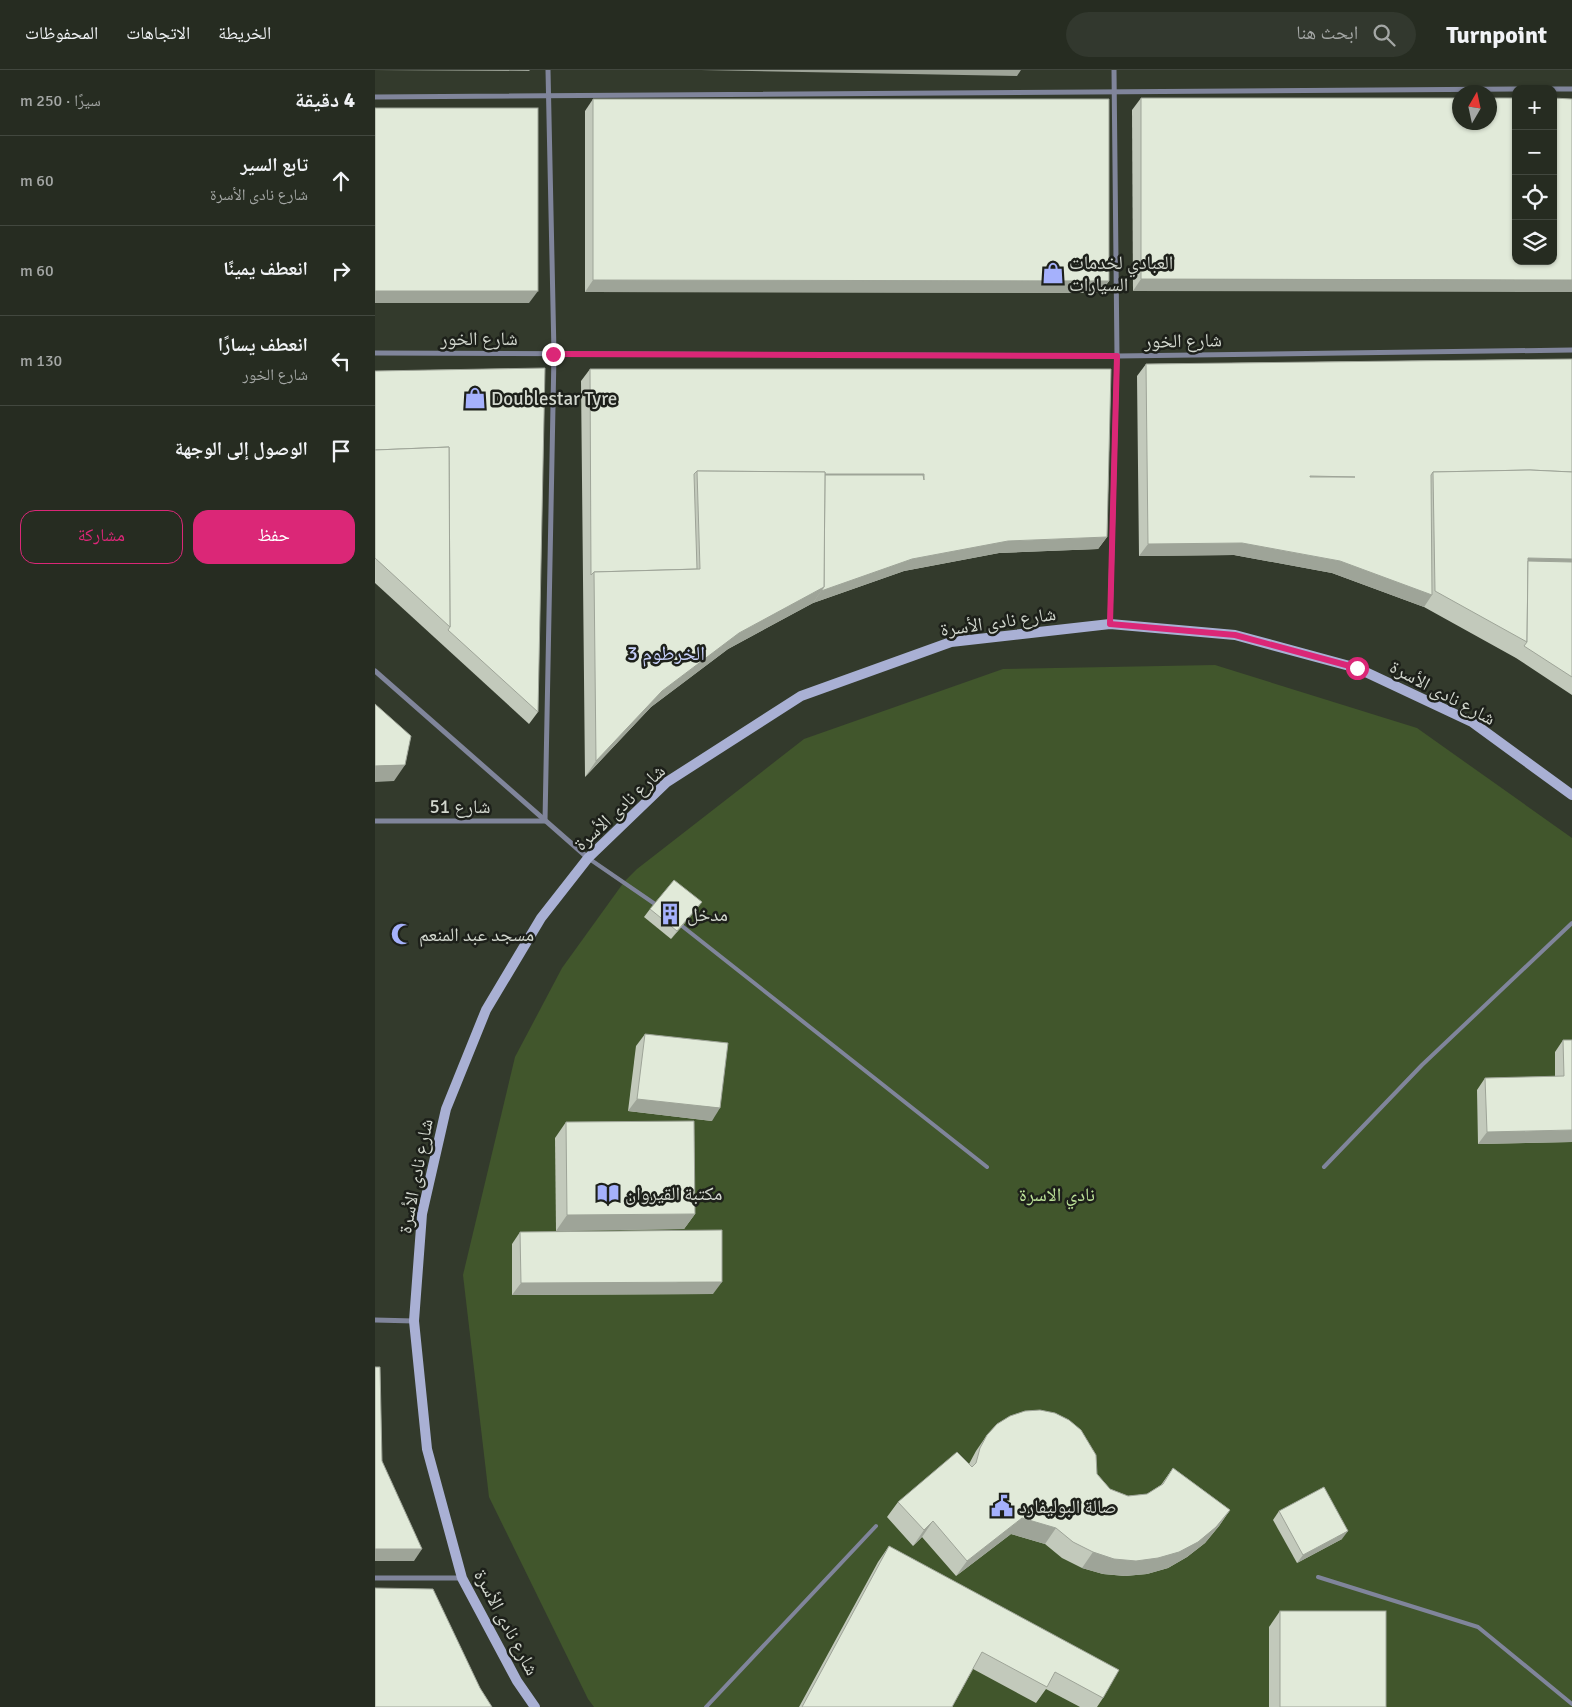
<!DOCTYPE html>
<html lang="ar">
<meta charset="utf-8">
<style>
body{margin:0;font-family:Signika,"Noto Naskh Arabic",sans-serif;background:#32382e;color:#f1f3f6;direction:rtl}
.controls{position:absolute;right:15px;top:15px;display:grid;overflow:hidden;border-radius:10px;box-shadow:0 1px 4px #0004}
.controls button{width:45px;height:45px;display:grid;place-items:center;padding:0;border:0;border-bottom:1px solid #42483f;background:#262c21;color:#f1f3f6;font:25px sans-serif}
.compass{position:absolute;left:1077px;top:15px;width:45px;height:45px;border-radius:50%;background:#262c21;box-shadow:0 1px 4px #0004;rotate:9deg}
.stop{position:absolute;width:15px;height:15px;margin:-11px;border:4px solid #db2777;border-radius:50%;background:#fff}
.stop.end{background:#db2777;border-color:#fff;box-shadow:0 1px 5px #0008}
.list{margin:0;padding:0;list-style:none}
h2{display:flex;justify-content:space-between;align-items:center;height:65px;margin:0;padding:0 20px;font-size:21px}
h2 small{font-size:16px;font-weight:400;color:#a4a7a5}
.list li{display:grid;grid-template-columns:32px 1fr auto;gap:15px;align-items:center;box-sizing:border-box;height:90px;padding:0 20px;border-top:1px solid #42483f}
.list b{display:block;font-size:19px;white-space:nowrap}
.list p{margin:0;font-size:16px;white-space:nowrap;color:#a4a7a5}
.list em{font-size:16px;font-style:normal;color:#a4a7a5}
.actions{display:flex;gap:10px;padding:15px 20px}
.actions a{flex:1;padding:11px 0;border:1px solid #db2777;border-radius:15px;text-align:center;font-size:18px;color:#db2777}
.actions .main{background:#db2777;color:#fff}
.icon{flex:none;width:28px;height:28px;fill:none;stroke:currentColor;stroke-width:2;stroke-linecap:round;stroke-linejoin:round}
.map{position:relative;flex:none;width:1197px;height:1637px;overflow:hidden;direction:ltr}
header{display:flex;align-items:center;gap:30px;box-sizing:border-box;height:70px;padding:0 25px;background:#262c21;border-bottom:1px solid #42483f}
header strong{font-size:24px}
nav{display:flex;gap:28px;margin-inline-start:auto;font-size:18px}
.search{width:350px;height:45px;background:#32382e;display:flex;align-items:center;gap:12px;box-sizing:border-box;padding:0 18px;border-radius:28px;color:#a4a7a5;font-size:19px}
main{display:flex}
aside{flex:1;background:#262c21}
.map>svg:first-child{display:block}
</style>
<header>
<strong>Turnpoint</strong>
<div class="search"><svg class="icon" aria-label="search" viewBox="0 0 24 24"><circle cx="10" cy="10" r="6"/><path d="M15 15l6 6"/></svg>ابحث هنا</div>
<nav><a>الخريطة</a><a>الاتجاهات</a><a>المحفوظات</a></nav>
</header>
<main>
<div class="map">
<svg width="1197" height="1637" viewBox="0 0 1197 1637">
<rect width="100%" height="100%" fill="#333a2c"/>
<polygon fill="#41562c" points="840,595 1042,658 1197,768 1197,1637 219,1637 213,1629 114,1427 88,1205 140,987 187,898 249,812 262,799 429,669 628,599"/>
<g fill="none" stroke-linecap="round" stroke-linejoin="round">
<g stroke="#80859b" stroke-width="4">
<polyline points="213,788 280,834"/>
<polyline points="307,856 612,1097"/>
<polyline points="949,1097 1047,995 1197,853"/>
<polyline points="943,1507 1103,1557 1197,1634"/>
<polyline points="331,1637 501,1456"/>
</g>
<g stroke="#80859b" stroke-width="5">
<polyline points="1178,19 1197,19"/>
<polyline points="0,27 1141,19"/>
<polyline points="0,283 742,286 1197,280"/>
<polyline points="735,554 742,286 739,0"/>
<polyline points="0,601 213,788"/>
<polyline points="0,751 170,751 179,284 173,0"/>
<polyline points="0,1250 39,1251"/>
<polyline points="0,1508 87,1508"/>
</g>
<polyline stroke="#a9b0d4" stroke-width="10" points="160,1637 142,1611 87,1508 52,1379 39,1251 47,1144 71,1039 111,940 166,848 213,788 292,712 426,626 576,572 735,554 860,565 982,598 1097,652 1197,725"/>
</g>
<g fill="#c2c9bb">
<polygon points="766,28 1197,29 758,221 757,40"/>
<polygon points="218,29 734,211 725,223 210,222 210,41"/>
<polygon points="1197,289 1197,625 1141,588 1049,537 957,503 859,485 764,486 762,306 771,294"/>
<polygon points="215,299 736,299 732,467 723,479 624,483 529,501 438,533 353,579 276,637 210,707 206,311"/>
<polygon points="0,301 163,642 154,654 0,513"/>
<polygon points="275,839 321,840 296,869 269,847"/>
<polygon points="270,964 337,1051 253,1041 261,976"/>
<polygon points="1188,970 1197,970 1197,1072 1103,1074 1102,1020 1110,1008 1180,1007 1180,982"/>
<polygon points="191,1052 320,1144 309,1159 181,1161 180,1068"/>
<polygon points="145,1162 338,1224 137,1225 137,1174"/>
<polygon points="612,1365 722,1404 735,1419 753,1426 772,1424 786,1415 798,1398 855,1440 844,1456 830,1473 812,1487 793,1498 772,1504 750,1506 728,1504 707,1498 687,1488 670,1474 636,1464 581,1506 547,1467 538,1476 512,1447 523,1432 594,1394 601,1381"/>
<polygon points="904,1441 967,1469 922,1493 898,1450"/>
<polygon points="514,1476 728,1628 722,1637 705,1637 671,1619 661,1633 598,1599 577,1637 424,1637 503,1492"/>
<polygon points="905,1541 1011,1637 894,1637 894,1557"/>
</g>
<g fill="#9ea498">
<polygon points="0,0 155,0 154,1"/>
<polygon points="326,0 646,0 642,6"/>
<polygon points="766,209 1197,210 1197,222 758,221"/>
<polygon points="218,210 734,211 725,223 210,222"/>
<polygon points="0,221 163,221 154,233 0,233"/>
<polygon points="322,404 549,404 540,416"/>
<polygon points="732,467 723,479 624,483 529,501 438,533 446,521 537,489 633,471"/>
<polygon points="867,473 965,491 1057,525 1049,537 957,503 859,485 764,486 773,474"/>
<polygon points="1153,488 1197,489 1197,505 1151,504"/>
<polygon points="449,517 438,533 353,579 276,637 210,707 221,691 287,621 364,563"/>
<polygon points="30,695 19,711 0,712 0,696"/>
<polygon points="327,832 321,840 296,869 302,861"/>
<polygon points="262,1029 345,1038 337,1051 253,1041"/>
<polygon points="1197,1060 1197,1072 1103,1074 1112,1062"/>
<polygon points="320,1144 309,1159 181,1161 192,1145"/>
<polygon points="347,1212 338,1224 137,1225 146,1213"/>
<polygon points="855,1440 844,1456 830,1473 812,1487 793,1498 772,1504 750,1506 728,1504 707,1498 718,1482"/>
<polygon points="647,1448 681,1458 670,1474 636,1464 581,1506 592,1491"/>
<polygon points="558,1451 547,1467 538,1476 549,1460"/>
<polygon points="973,1461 967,1469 922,1493 928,1485"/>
<polygon points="0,1479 47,1479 39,1491 0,1491"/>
</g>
<g fill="#e1ead9" stroke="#9ea498" fill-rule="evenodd">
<polygon points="766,28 1084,28 1084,52 1114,52 1114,28 1141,28 1141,191 1178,191 1178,28 1197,29 1197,210 766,209"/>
<polygon points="218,29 734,29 734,211 218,210"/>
<rect x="0" y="38" width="163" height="183"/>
<path d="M1197 289V402L1155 400 1058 402 1056 405 1057 525 965 491 867 473 773 474 771 294ZM935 406 980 407H935Z"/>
<polygon points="170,298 163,642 73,560 75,557 74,377 0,380 0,301"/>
<polygon points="215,299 736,299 732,467 633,471 537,489 446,521 449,517 450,405 548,405 549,410 549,404 450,404 450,402 322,401 319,404 322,499 219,502 216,505"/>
<polygon points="74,377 75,557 0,488 0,380"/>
<polygon points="1155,400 1197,402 1197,489 1153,488 1152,572 1060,521 1058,402"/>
<polygon points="322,401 450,402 449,517 364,563 287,621 221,691 219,502 325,499"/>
<polygon points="1153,491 1197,492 1197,607 1149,576 1152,572"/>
<polygon points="0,634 36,666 30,695 0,696"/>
<polygon points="299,810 327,832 302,861 275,839"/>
<polygon points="270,964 353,973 345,1038 262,1029"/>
<polygon points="1188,970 1197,970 1197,1060 1112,1062 1110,1008 1189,1006"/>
<polygon points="319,1051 320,1144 192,1145 191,1052"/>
<polygon points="347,1160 347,1212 146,1213 145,1162"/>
<polygon points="0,1297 5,1297 7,1391 47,1479 0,1479"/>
<polygon points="665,1340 680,1343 694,1350 706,1360 721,1385 722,1404 735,1419 753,1426 772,1424 788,1414 798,1398 855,1440 841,1457 823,1472 804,1482 783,1488 761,1491 739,1489 718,1482 698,1472 681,1458 647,1448 592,1491 558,1451 549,1460 523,1432 582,1382 597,1397 601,1393 605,1378 612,1365 622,1354 635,1346 650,1341"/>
<polygon points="949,1417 973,1461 928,1485 904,1441"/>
<polygon points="514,1476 744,1600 728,1628 680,1602 672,1617 607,1582 577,1637 427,1637"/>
<polygon points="0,1518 58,1519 105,1618 117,1637 0,1637"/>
<rect x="905" y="1541" width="106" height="96"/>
</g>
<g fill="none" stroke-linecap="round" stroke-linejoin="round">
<polyline stroke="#db2777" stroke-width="6" points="178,284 742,286 735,554 860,565 982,598"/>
</g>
<defs>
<g id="shop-bare" transform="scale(1.725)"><path d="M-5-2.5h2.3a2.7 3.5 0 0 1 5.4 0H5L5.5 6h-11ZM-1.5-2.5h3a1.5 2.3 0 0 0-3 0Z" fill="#a5b1fc" stroke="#1d201a" stroke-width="2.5" paint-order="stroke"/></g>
<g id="building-bare" transform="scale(1.725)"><path d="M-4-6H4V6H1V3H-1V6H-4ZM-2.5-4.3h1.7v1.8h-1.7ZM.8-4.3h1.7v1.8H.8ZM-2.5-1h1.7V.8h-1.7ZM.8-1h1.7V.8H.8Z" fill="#a5b1fc" stroke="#1d201a" stroke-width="2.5" paint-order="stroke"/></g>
<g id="mosque-bare" transform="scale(1.725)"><path d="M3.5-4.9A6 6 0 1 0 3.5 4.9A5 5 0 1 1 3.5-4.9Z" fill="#a5b1fc" stroke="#1d201a" stroke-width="2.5" paint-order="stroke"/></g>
<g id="library-bare" transform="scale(1.725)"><path d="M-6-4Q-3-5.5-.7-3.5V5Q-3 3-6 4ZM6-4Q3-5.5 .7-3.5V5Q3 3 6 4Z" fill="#a5b1fc" stroke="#1d201a" stroke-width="2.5" paint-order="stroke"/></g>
<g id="civic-bare" transform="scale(1.725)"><path d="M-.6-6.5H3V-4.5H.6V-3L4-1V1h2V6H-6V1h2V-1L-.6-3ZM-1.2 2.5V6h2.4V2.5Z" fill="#a5b1fc" stroke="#1d201a" stroke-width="2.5" paint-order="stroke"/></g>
</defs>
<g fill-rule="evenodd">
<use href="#shop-bare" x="678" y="203"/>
<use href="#shop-bare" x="100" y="328"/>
<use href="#building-bare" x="295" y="844"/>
<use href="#mosque-bare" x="27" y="864"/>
<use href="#library-bare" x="233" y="1123"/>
<use href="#civic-bare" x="627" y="1436"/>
</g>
<g text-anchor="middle" stroke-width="5" stroke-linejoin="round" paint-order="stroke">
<g font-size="19" fill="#d2d7ce" stroke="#1d201a" text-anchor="start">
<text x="694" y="199">العبادي لخدمات<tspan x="694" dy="22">السيارات</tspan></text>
<text x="116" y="335">Doublestar Tyre</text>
<text x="312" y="851">مدخل</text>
<text x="44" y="871">مسجد عبد المنعم</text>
<text x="250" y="1130">مكتبة القيروان</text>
<text x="644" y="1443">صالة البوليفارد</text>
</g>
<g font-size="19" fill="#d2d7ce" stroke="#1d201a">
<text x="104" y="275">شارع الخور</text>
<text transform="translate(808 270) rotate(-1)" y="7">شارع الخور</text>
<text transform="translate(623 551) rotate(-8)" y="7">شارع نادى الأسرة</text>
<text transform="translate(1068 622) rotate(28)" y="7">شارع نادى الأسرة</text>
<text x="85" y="743">شارع 51</text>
<text transform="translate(244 737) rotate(-43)" y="7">شارع نادى الأسرة</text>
<text transform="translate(40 1106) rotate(-79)" y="7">شارع نادى الأسرة</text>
<text transform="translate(132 1552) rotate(62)" y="7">شارع نادى الأسرة</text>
</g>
<g font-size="19" fill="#bde399" stroke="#1d201a">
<text x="682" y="1131">نادي الاسرة</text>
</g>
<g font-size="20" fill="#c6cffa" stroke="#1d201a">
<text x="291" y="590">الخرطوم 3</text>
</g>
</g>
</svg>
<div class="controls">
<button>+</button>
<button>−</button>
<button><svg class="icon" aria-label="locate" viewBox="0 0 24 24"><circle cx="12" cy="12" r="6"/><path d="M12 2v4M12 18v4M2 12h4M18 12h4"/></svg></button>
<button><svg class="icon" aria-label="layers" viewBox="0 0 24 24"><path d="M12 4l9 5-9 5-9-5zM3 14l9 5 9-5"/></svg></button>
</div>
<svg class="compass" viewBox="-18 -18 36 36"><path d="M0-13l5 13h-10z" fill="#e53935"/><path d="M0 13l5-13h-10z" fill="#a4a7a5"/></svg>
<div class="stop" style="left:982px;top:598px"></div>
<div class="stop end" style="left:178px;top:284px"></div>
</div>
<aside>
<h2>4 دقيقة<small>سيرًا · 250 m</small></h2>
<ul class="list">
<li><svg class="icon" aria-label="ahead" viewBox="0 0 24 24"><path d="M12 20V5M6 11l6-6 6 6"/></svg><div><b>تابع السير</b><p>شارع نادى الأسرة</p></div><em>60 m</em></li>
<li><svg class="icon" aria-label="right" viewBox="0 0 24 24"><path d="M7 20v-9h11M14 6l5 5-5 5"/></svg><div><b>انعطف يمينًا</b></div><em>60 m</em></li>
<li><svg class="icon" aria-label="left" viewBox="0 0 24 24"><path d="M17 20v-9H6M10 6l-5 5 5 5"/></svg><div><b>انعطف يسارًا</b><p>شارع الخور</p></div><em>130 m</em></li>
<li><svg class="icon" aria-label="arrive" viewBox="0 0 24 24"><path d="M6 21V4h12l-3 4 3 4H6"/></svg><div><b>الوصول إلى الوجهة</b></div></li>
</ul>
<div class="actions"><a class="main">حفظ</a><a>مشاركة</a></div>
</aside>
</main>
